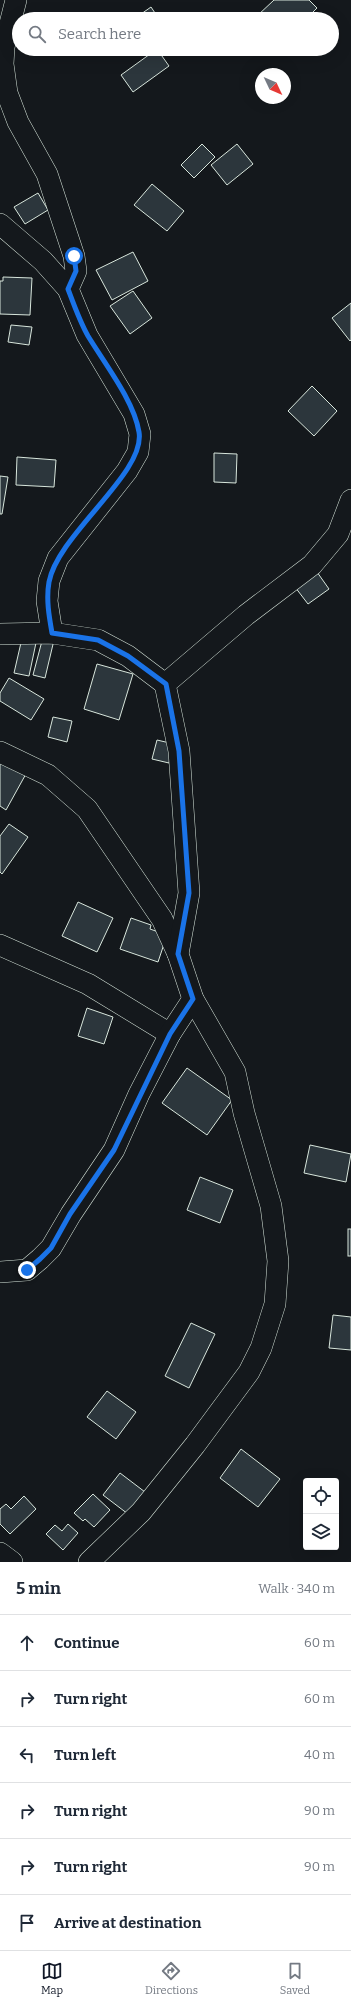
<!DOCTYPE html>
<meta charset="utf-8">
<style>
body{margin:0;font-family:Bitter,serif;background:#f6f6f7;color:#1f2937}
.controls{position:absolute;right:12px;bottom:12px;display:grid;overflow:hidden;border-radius:4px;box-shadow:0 4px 16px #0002}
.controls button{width:36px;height:36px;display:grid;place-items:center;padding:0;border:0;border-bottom:1px solid #e0e1e3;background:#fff;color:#1f2937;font:20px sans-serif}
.compass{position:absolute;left:255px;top:68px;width:36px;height:36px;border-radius:50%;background:#fff;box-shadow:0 4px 16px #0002;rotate:134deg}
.stop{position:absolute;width:12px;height:12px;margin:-9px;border:3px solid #1a73e8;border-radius:50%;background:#fff}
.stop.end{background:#1a73e8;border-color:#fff;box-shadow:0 1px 4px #0008}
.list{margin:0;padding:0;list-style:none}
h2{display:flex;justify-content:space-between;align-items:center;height:52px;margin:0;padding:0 16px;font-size:17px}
h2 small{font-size:13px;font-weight:400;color:#747a83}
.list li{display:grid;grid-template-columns:26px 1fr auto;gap:12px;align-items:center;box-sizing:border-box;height:56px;padding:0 16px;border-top:1px solid #e0e1e3}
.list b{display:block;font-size:15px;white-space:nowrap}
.list em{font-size:13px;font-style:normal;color:#747a83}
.icon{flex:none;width:22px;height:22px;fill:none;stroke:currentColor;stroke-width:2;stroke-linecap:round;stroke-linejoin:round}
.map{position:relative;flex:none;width:351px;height:1562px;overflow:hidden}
.search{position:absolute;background:#fff;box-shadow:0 4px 16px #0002;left:12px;right:12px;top:12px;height:44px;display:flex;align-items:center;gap:10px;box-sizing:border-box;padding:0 14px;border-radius:22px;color:#747a83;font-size:15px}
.sheet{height:388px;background:#fff}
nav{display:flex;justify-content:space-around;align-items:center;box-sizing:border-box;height:56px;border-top:1px solid #e0e1e3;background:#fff;font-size:11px;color:#747a83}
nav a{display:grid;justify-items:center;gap:2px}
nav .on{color:#111827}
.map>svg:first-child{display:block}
</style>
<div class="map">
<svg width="351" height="1562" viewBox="0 0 351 1562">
<rect width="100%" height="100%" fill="#14181c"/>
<g fill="#2c363c" stroke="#d8e6dc">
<polygon points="274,0 309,0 317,8 306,19 260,19 257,16"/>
<polygon points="151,7 159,19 134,19"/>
<polygon points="157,49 169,66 133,92 121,75"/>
<polygon points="202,144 215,157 194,178 181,165"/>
<polygon points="237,144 253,164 227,185 211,165"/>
<polygon points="152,184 184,211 167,231 134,205"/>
<polygon points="38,193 48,210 25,224 14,207"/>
<polygon points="133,252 148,281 112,300 96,270"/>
<polygon points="3,277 32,278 30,315 0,314 0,281 3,281"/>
<polygon points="133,291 152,318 130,334 110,306"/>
<polygon points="351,303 351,340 350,341 332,318"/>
<polygon points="11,325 32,327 29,345 8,342"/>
<polygon points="312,386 337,411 314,436 288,411"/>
<polygon points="214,453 237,454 236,483 214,482"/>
<polygon points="17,457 56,460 54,487 16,485"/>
<polygon points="0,476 8,477 2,514 0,514"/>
<polygon points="317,572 329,589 308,604 295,587"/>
<polygon points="23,634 37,638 29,676 14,673"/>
<polygon points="43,637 54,640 45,678 33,675"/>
<polygon points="97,664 133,674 119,720 84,709"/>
<polygon points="9,678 44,699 31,720 0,701 0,693"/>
<polygon points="53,717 72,721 67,742 48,737"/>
<polygon points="157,740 174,744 169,763 152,759"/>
<polygon points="0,757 27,772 6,810 0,806"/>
<polygon points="9,824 28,837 2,874 0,872 0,836"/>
<polygon points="78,902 113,918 97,952 62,936"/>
<polygon points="131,918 151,925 150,929 167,935 158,962 120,949"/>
<polygon points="87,1008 113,1017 104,1044 78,1036"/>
<polygon points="187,1068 232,1100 207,1135 162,1103"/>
<polygon points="310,1145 351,1154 346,1182 304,1173"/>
<polygon points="200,1177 233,1190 220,1223 187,1210"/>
<rect x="348" y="1229" width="3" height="27"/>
<polygon points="333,1315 351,1317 351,1350 329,1348"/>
<polygon points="191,1323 215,1334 189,1388 165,1376"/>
<polygon points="107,1391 136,1412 116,1439 87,1417"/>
<polygon points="241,1449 280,1479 258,1507 220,1478"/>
<polygon points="120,1473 145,1492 128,1514 103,1495"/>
<polygon points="93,1494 110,1510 94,1527 85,1519 83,1521 74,1513"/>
<polygon points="24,1496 36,1509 10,1534 0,1524 0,1509 6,1504 11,1509"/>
<polygon points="68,1524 78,1533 63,1550 46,1534 55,1525 62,1531"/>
</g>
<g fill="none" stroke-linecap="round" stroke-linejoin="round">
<g stroke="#d8e6dc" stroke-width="22">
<g id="minor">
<polyline points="16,0 4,47 3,64 7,93 18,122 47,174 74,256 76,271 68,289"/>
<polyline points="0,224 43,261 68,289 87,335 134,414 140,434 138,452 127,471 58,558 49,581 47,601 52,633"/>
<polyline points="0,634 52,633 98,640 128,656 165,684"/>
<polyline points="0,752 48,775 87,809 162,919 178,954"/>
<polyline points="0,945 88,984 170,1034"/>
<polyline points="0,1272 27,1270 40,1259 51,1248 71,1214 114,1150 139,1094 170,1034 193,999"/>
<polyline points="0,1553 12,1562"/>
<polyline points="89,1562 141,1512 195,1445 249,1372 261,1348 275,1304 278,1261 271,1206 244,1113 235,1072 193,999 178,954 189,893 179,751 165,684 246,615 312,565 338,534 351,500"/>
</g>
</g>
<use href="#minor" stroke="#14181c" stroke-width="21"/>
</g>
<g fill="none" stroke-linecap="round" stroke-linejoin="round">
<path stroke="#1a73e8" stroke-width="5" d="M27 1270 40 1259 51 1248 70 1214 114 1150 170 1034 193 999 178 954 189 893 179 751 166 684 128 656 98 640 52 633C49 616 46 599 49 582 58 534 146 473 139 432 134 401 105 364 88 336 80 322 74 305 68 289L76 271 74 256"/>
</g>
</svg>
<div class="controls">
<button><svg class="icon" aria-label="locate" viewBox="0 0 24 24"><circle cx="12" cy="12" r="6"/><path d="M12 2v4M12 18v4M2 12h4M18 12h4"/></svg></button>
<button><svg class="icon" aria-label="layers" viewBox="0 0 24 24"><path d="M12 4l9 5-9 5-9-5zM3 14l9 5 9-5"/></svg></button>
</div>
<svg class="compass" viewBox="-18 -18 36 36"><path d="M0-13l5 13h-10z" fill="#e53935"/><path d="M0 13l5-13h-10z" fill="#747a83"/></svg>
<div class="stop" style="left:74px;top:256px"></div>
<div class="stop end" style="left:27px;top:1270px"></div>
<div class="search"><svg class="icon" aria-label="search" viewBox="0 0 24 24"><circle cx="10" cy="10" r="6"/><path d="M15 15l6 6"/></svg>Search here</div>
</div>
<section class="sheet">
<h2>5 min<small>Walk · 340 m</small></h2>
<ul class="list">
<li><svg class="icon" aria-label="ahead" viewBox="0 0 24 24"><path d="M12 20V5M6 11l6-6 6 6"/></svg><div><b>Continue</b></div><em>60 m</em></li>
<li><svg class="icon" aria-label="right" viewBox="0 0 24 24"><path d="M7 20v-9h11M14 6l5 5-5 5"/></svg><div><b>Turn right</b></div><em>60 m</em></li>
<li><svg class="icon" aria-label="left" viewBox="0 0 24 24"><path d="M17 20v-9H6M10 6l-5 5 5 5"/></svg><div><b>Turn left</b></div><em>40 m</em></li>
<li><svg class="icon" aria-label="right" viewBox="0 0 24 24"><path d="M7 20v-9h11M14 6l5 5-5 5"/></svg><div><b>Turn right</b></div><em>90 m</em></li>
<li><svg class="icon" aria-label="right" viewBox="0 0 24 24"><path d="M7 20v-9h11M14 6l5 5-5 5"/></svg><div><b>Turn right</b></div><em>90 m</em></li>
<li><svg class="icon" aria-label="arrive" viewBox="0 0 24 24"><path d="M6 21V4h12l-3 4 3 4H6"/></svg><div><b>Arrive at destination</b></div></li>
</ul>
</section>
<nav>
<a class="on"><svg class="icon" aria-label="map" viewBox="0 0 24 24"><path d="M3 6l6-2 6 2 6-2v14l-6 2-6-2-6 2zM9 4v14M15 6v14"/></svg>Map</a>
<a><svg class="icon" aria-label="directions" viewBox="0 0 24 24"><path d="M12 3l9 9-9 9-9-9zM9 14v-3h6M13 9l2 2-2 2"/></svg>Directions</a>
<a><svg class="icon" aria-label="saved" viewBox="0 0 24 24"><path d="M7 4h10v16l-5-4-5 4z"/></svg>Saved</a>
</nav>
